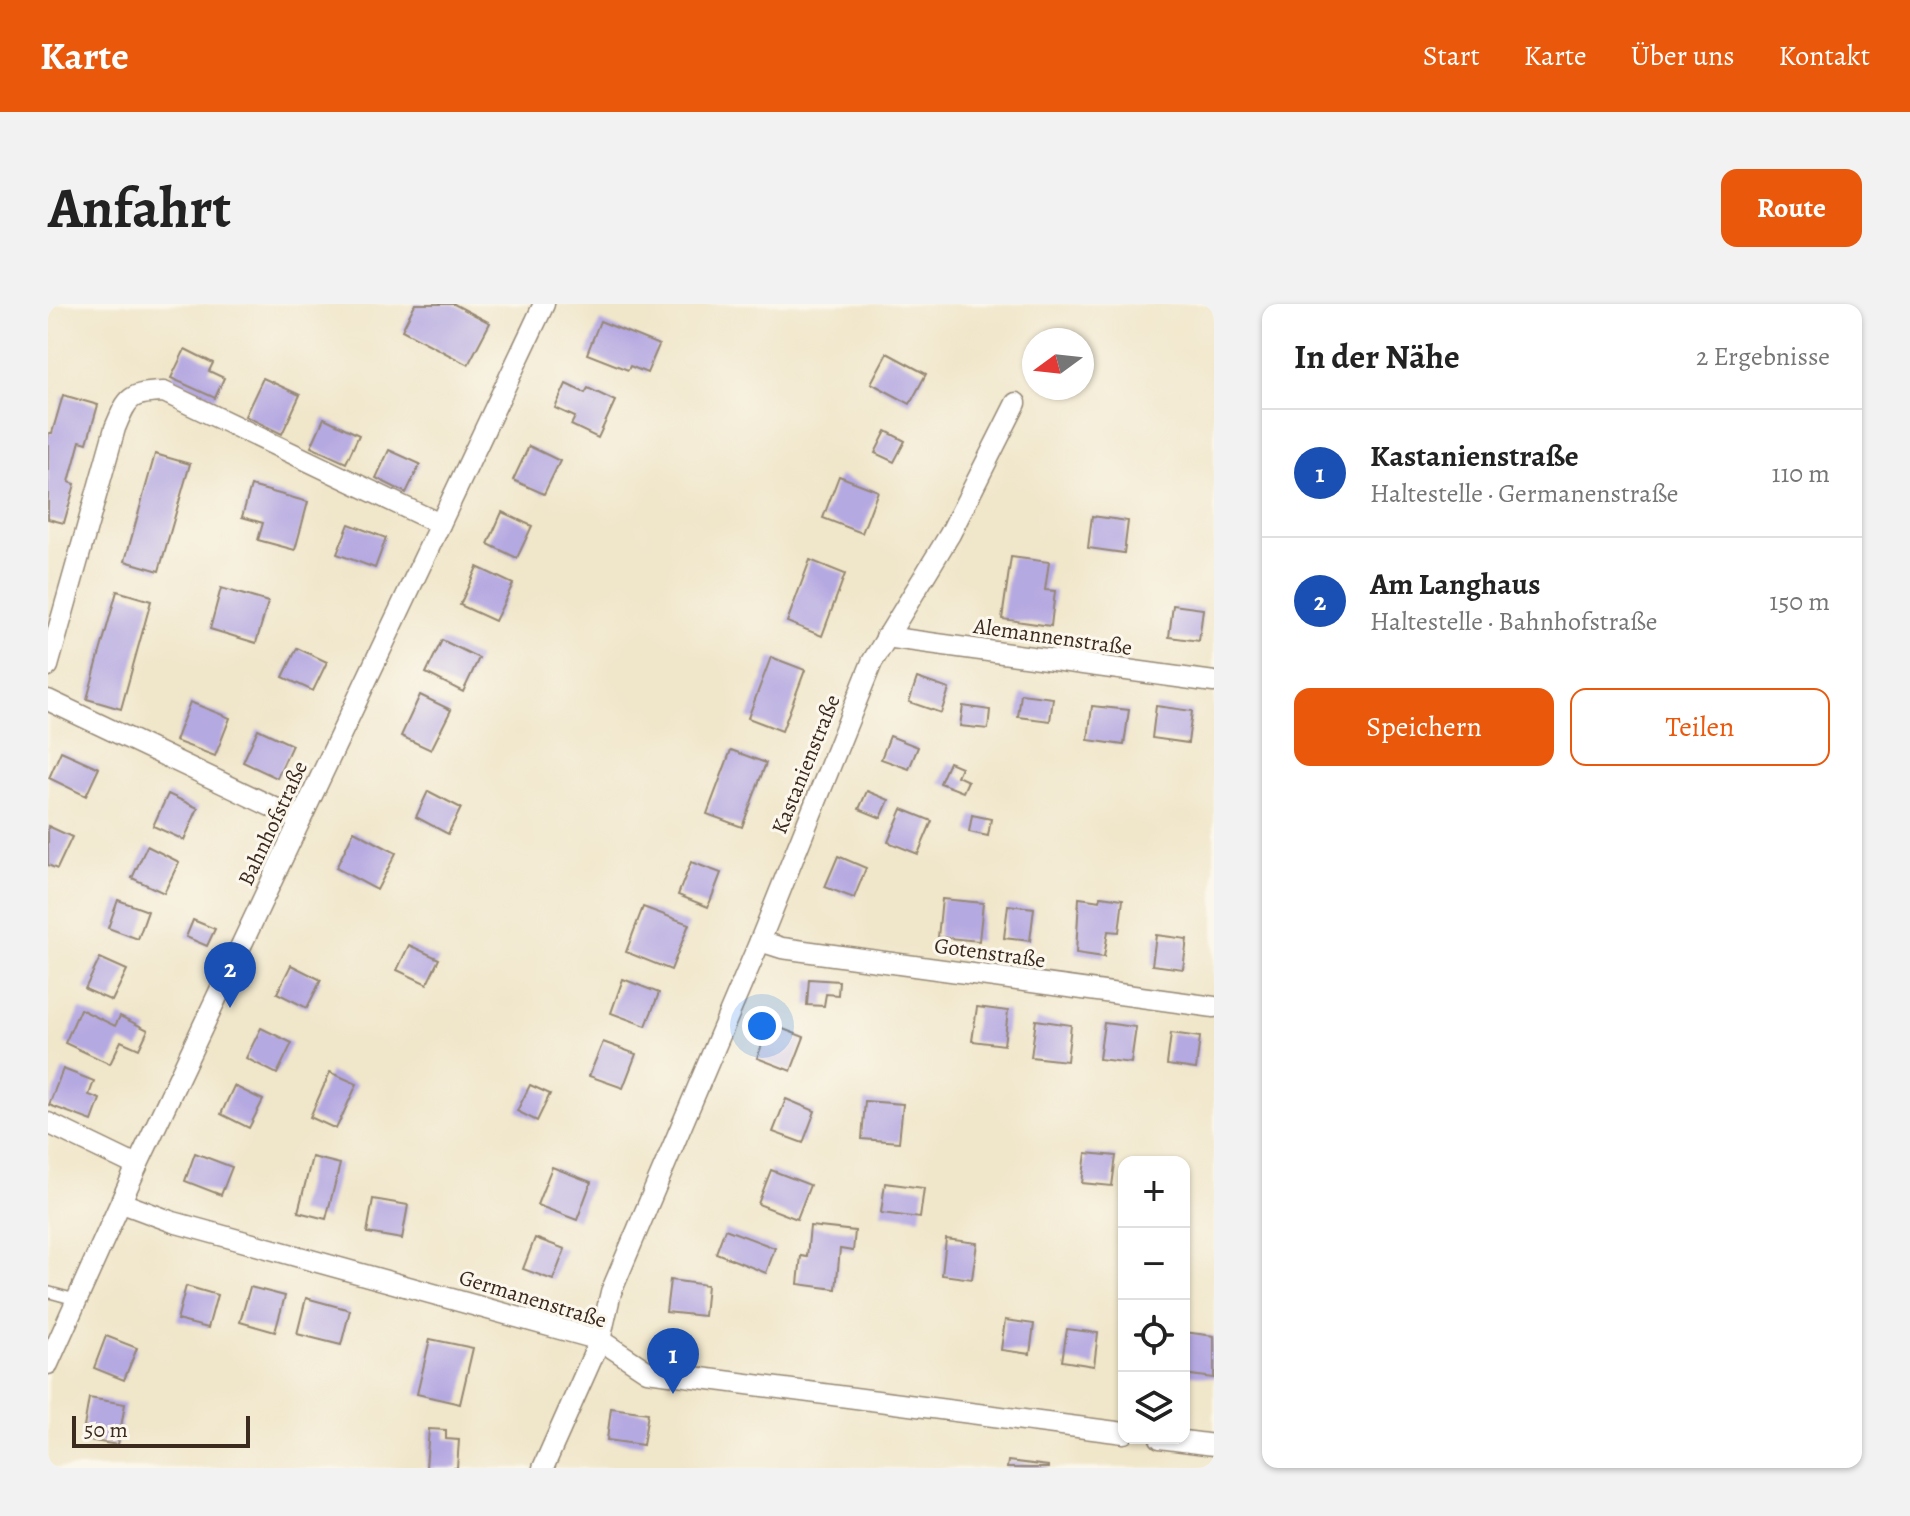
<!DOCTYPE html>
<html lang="de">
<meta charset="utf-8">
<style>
body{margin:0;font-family:Alegreya,serif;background:#f2f2f2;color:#222}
.controls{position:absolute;right:24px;bottom:24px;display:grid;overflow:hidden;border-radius:16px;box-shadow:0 2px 6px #0004}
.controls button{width:72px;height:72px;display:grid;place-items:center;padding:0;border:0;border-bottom:2px solid #e0e0e0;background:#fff;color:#222;font:40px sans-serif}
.compass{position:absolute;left:974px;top:24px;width:72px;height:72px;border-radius:50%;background:#fff;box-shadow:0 2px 6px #0004;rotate:255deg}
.scale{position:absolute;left:24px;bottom:20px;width:178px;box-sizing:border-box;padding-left:8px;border:4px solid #3b2a1e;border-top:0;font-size:22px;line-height:28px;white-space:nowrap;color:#3b2a1e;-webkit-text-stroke:6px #fbf7ec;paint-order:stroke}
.you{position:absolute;left:714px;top:722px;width:28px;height:28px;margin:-20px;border:6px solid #fff;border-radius:50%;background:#1a73e8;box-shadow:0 0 0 12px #1a73e833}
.badge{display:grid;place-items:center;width:52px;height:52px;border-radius:50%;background:#ea580c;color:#fff;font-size:26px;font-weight:700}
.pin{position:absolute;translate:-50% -66px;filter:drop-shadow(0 2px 4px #0008)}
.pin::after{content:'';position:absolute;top:42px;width:28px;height:24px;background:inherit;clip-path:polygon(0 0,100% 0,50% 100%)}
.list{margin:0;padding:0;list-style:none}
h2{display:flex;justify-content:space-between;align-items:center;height:104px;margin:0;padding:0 32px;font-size:34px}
h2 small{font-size:26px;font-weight:400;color:#767676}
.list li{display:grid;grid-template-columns:52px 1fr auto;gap:24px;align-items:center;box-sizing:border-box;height:128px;padding:0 32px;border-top:2px solid #e0e0e0}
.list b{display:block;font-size:30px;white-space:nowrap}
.list p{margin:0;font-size:26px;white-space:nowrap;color:#767676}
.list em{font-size:26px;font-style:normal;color:#767676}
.actions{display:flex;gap:16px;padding:24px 32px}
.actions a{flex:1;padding:18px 0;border:2px solid #ea580c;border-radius:16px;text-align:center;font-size:28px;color:#ea580c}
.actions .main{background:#ea580c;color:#fff}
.icon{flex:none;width:44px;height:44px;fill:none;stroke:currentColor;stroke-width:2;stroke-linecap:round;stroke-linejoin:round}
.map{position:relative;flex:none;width:1166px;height:1164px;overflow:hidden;border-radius:16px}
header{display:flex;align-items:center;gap:48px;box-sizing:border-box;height:112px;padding:0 40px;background:#ea580c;color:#fff}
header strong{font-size:38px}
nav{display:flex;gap:44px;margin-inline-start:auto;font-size:28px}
.intro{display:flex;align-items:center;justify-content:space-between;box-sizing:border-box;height:192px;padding:0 48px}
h1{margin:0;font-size:56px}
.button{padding:20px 36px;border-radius:16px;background:#ea580c;color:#fff;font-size:28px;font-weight:700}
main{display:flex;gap:48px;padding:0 48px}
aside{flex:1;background:#fff;border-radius:16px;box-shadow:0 2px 6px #0004}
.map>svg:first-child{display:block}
</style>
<header>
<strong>Karte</strong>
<nav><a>Start</a><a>Karte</a><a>Über uns</a><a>Kontakt</a></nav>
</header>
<div class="intro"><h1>Anfahrt</h1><a class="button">Route</a></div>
<main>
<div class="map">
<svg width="1166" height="1164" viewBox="0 0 1166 1164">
<rect width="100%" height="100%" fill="#fbf7ec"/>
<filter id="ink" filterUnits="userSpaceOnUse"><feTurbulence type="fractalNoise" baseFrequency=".0125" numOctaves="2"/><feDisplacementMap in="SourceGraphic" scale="16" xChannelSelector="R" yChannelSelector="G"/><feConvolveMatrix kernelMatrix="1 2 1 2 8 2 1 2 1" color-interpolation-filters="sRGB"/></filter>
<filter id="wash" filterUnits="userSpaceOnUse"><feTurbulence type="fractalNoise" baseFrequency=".006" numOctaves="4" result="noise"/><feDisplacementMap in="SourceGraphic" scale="32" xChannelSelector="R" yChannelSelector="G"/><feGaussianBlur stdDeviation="1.8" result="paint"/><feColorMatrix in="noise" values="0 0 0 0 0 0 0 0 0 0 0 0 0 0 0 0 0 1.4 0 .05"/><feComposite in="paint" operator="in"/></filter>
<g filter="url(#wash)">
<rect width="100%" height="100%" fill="#f0e6ca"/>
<g id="blocks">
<g fill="#b5a9e1">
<polygon points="367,0 406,0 442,19 420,61 354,26"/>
<polygon points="552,17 611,41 599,69 582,62 580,66 539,50"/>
<polygon points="137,45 165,59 161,67 176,74 167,94 123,74"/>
<polygon points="839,49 878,70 862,100 823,79"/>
<polygon points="215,74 252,91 234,130 197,112"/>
<polygon points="518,80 537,89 540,84 567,97 550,134 523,121 527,113 507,104"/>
<polygon points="15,91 50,101 39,139 32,137 21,178 27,180 16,219 0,215 0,134 1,129 4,129"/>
<polygon points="276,114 311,131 298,159 263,143"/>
<polygon points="838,127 857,137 846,158 827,149"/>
<polygon points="481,142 512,157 496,190 465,176"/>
<polygon points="341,146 372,160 358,189 328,174"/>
<polygon points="107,150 142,160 111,267 77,257"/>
<polygon points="791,172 830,187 814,229 775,214"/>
<polygon points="203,182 260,198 247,246 210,236 215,219 194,213"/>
<polygon points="454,208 484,222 469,254 440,240"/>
<polygon points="1044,212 1080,217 1076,249 1040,244"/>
<polygon points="301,220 338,234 327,264 289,250"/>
<polygon points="963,253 1001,258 997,286 1007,287 1003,322 954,315"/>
<polygon points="762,256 797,270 774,332 739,318"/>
<polygon points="429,263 465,280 447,317 412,301"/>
<polygon points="173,284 220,298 208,339 162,325"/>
<polygon points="69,287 103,297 73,405 39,395"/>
<polygon points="1125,301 1155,305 1151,337 1121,333"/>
<polygon points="394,336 431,354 415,388 378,369"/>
<polygon points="249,344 279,358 265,387 235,373"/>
<polygon points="723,353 757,366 734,427 700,414"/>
<polygon points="869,374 901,385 893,409 861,398"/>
<polygon points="973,390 1005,394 1002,417 970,413"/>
<polygon points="372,391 403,406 383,446 353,432"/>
<polygon points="142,398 182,414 167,452 127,437"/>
<polygon points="915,402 942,406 940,425 912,422"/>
<polygon points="1044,402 1081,406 1076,441 1040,436"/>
<polygon points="1108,402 1144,407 1140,439 1104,434"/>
<polygon points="210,425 244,441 229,474 195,458"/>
<polygon points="842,432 870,443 861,465 833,455"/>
<polygon points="683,446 718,459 694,523 659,510"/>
<polygon points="13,447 51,464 38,492 1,474"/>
<polygon points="901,458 913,463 909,472 920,477 915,488 892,479"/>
<polygon points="380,487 413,504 400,530 368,513"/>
<polygon points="819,487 841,496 833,514 811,505"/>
<polygon points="120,490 150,504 136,536 105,522"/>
<polygon points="854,505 884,517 870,550 840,538"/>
<polygon points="924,511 943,515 940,532 921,528"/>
<polygon points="0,522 24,533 9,565 0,561"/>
<polygon points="306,527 348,549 329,586 288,564"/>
<polygon points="99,542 131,558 116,589 84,574"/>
<polygon points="790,552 818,564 806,594 777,583"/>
<polygon points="643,558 673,569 660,603 630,591"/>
<polygon points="1053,592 1075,595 1071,628 1060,627 1056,653 1028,649 1031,594 1052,597"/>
<polygon points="894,595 935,599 931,637 890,633"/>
<polygon points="70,596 100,607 90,635 60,624"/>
<polygon points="960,601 986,604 982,637 956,634"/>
<polygon points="595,603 641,620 623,666 578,648"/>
<polygon points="145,616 167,625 159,642 138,633"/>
<polygon points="1108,631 1139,635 1135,665 1104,661"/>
<polygon points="361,641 391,655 379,680 349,666"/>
<polygon points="52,654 79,666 64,697 37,685"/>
<polygon points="243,661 273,676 259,704 229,689"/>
<polygon points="575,675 611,689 598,722 563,709"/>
<polygon points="761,675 791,677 790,691 778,690 776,702 759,701"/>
<polygon points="929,703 960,707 956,741 924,737"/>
<polygon points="32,705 67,722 72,712 100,726 91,745 73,737 62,760 17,739"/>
<polygon points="988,716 1023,721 1019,757 983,753"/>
<polygon points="1056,719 1088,723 1083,759 1051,755"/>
<polygon points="722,720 756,733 743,767 709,754"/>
<polygon points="213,724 244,739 229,770 198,754"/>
<polygon points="1123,729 1152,733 1148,765 1119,761"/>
<polygon points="555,738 588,750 575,784 541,772"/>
<polygon points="15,765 46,777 41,791 52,795 44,817 1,801"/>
<polygon points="282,768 309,780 288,825 262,813"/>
<polygon points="482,781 502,790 489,817 469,807"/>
<polygon points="186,782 215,796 201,824 173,810"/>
<polygon points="738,795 767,807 755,839 725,828"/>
<polygon points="817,797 855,800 851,838 814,835"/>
<polygon points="147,849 184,863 173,891 137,877"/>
<polygon points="1038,849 1068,852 1064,882 1034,879"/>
<polygon points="264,853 292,860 278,915 250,908"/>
<polygon points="504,863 543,878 529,916 489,901"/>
<polygon points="723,866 762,881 749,915 710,900"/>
<polygon points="837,879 876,884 872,914 833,909"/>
<polygon points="325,895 360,901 354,935 319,929"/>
<polygon points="762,922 807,927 805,947 792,945 788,985 750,980 753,952 759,953"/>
<polygon points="677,925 727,944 718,969 668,949"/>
<polygon points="487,934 517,945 505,976 475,965"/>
<polygon points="898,935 929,939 924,975 894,971"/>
<polygon points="622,976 659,981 656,1012 618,1008"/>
<polygon points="138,982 169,991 160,1024 129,1016"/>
<polygon points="202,983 237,992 227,1028 192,1018"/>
<polygon points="258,994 302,1006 293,1041 249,1030"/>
<polygon points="957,1016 986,1020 982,1050 953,1046"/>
<polygon points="1019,1025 1050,1029 1046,1062 1014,1057"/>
<polygon points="1136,1028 1166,1032 1166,1074 1136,1070"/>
<polygon points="58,1032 89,1044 76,1076 46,1064"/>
<polygon points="382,1035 425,1044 412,1100 369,1090"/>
<polygon points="41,1094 77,1100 70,1141 34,1135"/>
<polygon points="563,1104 600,1109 595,1141 559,1136"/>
<polygon points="381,1125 398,1126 398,1135 411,1136 409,1164 378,1164"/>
<polygon points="960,1157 1000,1162 1000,1164 959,1164"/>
</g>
</g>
</g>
<g filter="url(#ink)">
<use href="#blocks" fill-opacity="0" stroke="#968874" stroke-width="2"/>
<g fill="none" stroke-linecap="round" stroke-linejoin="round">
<g stroke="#968874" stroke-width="13">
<polyline id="lane" points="0,988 29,996"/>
</g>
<g stroke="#968874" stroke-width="23">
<g id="street">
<polyline points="838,333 1166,378"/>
<path d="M0 362 67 124C80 93 81 89 116 88L392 220"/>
<polyline points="0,396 252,516"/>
<polyline points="712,637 734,644 1166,703"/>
<polyline points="0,819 89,862"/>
<polyline points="74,899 125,918 552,1036 599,1067 1076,1129"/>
<polyline points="0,1060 89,862 496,0"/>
<polyline points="1112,1134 1166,1141"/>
<polyline points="495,1164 552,1036 563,988 712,637 824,358 902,230 968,99"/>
</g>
</g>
<use href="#lane" stroke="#fff" stroke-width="10"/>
<use href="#street" stroke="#fff" stroke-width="20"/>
</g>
</g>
<g text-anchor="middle" stroke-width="6" stroke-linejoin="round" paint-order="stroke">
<g font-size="22" fill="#3b2a1e" stroke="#fbf7ec">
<text transform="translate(1005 332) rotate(8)" y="8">Alemannenstraße</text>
<text transform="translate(757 460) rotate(-68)" y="8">Kastanienstraße</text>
<text transform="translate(224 519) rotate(-65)" y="8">Bahnhofstraße</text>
<text transform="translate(942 648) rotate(8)" y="8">Gotenstraße</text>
<text transform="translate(485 994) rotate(17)" y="8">Germanenstraße</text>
</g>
</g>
</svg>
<div class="controls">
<button>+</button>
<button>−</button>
<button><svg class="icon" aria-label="locate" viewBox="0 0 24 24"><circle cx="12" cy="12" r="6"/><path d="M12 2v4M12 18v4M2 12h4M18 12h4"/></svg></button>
<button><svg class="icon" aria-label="layers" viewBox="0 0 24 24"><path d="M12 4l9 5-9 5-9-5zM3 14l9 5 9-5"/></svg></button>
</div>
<svg class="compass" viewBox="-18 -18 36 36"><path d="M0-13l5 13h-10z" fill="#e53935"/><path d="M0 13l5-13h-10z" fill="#767676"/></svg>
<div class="scale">50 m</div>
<div class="you"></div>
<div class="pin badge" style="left:625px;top:1090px;background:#1a4fb4">1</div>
<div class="pin badge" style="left:182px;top:704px;background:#1a4fb4">2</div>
</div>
<aside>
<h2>In der Nähe<small>2 Ergebnisse</small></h2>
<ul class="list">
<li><span class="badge" style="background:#1a4fb4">1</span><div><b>Kastanienstraße</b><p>Haltestelle · Germanenstraße</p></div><em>110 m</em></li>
<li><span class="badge" style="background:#1a4fb4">2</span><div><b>Am Langhaus</b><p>Haltestelle · Bahnhofstraße</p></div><em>150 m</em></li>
</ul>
<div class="actions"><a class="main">Speichern</a><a>Teilen</a></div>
</aside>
</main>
